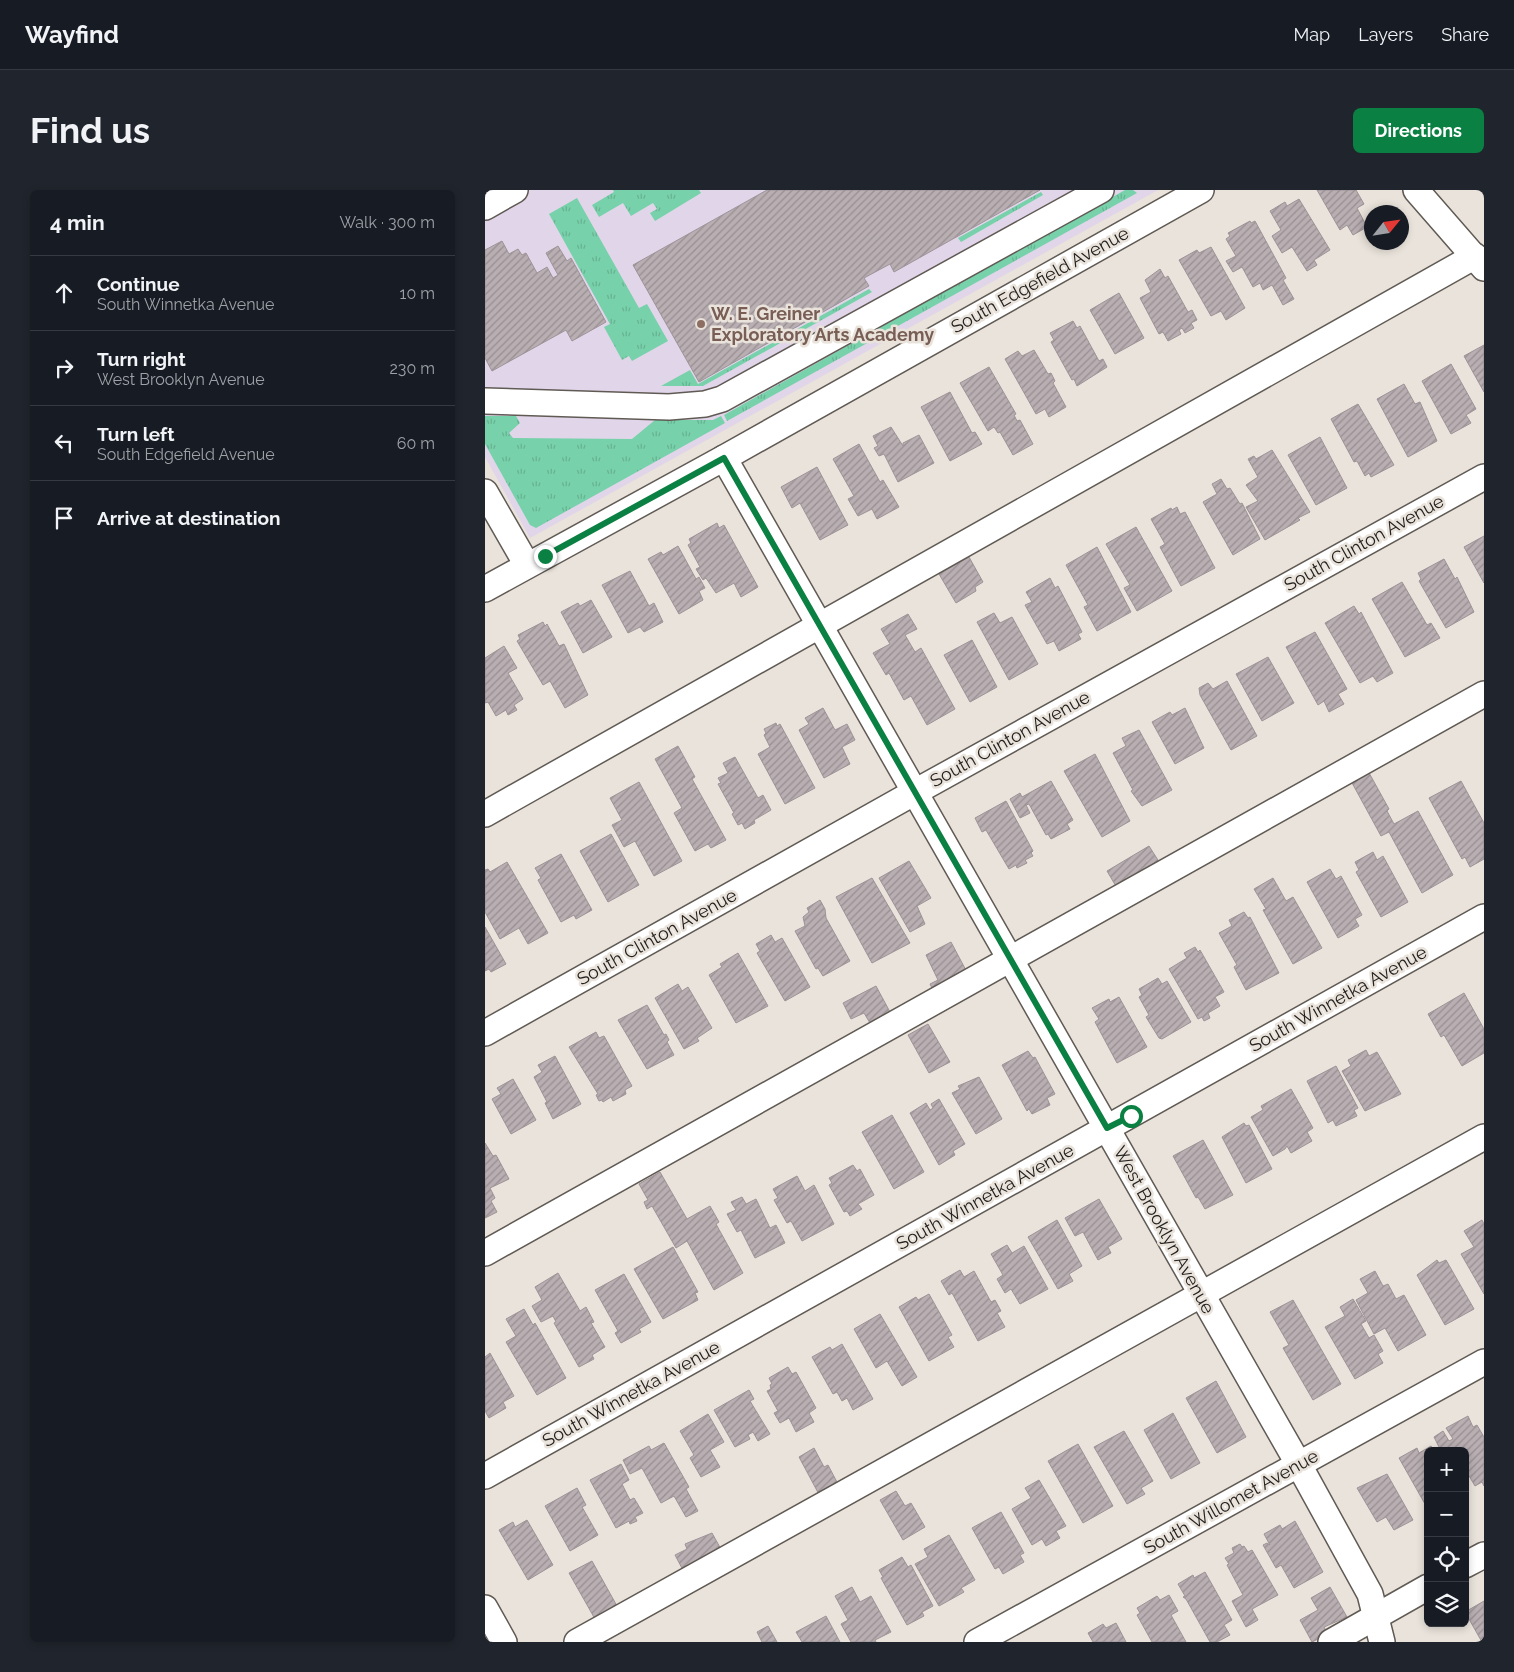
<!DOCTYPE html>
<meta charset="utf-8">
<style>
body{margin:0;font-family:Raleway,sans-serif;background:#20242c;color:#f1f3f6}
.controls{position:absolute;right:15px;bottom:15px;display:grid;overflow:hidden;border-radius:8px;box-shadow:0 2px 8px #0003}
.controls button{width:45px;height:45px;display:grid;place-items:center;padding:0;border:0;border-bottom:1px solid #363941;background:#171b24;color:#f1f3f6;font:25px sans-serif}
.compass{position:absolute;left:879px;top:15px;width:45px;height:45px;border-radius:50%;background:#171b24;box-shadow:0 2px 8px #0003;rotate:60deg}
.stop{position:absolute;width:15px;height:15px;margin:-11px;border:4px solid #0b8043;border-radius:50%;background:#fff}
.stop.end{background:#0b8043;border-color:#fff;box-shadow:0 1px 5px #0008}
.list{margin:0;padding:0;list-style:none}
h2{display:flex;justify-content:space-between;align-items:center;height:65px;margin:0;padding:0 20px;font-size:21px}
h2 small{font-size:16px;font-weight:400;color:#9ea1a6}
.list li{display:grid;grid-template-columns:32px 1fr auto;gap:15px;align-items:center;box-sizing:border-box;height:75px;padding:0 20px;border-top:1px solid #363941}
.list b{display:block;font-size:19px;white-space:nowrap}
.list p{margin:0;font-size:16px;white-space:nowrap;color:#9ea1a6}
.list em{font-size:16px;font-style:normal;color:#9ea1a6}
.icon{flex:none;width:28px;height:28px;fill:none;stroke:currentColor;stroke-width:2;stroke-linecap:round;stroke-linejoin:round}
.map{position:relative;flex:none;width:999px;height:1452px;overflow:hidden;border-radius:8px}
header{display:flex;align-items:center;gap:30px;box-sizing:border-box;height:70px;padding:0 25px;background:#171b24;border-bottom:1px solid #363941}
header strong{font-size:24px}
nav{display:flex;gap:28px;margin-inline-start:auto;font-size:18px}
.intro{display:flex;align-items:center;justify-content:space-between;box-sizing:border-box;height:120px;padding:0 30px}
h1{margin:0;font-size:35px}
.button{padding:12px 22px;border-radius:8px;background:#0b8043;color:#fff;font-size:18px;font-weight:700}
main{display:flex;gap:30px;padding:0 30px}
aside{flex:1;background:#171b24;border-radius:8px;box-shadow:0 2px 8px #0003}
.map>svg:first-child{display:block}
</style>
<header>
<strong>Wayfind</strong>
<nav><a>Map</a><a>Layers</a><a>Share</a></nav>
</header>
<div class="intro"><h1>Find us</h1><a class="button">Directions</a></div>
<main>
<aside>
<h2>4 min<small>Walk · 300 m</small></h2>
<ul class="list">
<li><svg class="icon" aria-label="ahead" viewBox="0 0 24 24"><path d="M12 20V5M6 11l6-6 6 6"/></svg><div><b>Continue</b><p>South Winnetka Avenue</p></div><em>10 m</em></li>
<li><svg class="icon" aria-label="right" viewBox="0 0 24 24"><path d="M7 20v-9h11M14 6l5 5-5 5"/></svg><div><b>Turn right</b><p>West Brooklyn Avenue</p></div><em>230 m</em></li>
<li><svg class="icon" aria-label="left" viewBox="0 0 24 24"><path d="M17 20v-9H6M10 6l-5 5 5 5"/></svg><div><b>Turn left</b><p>South Edgefield Avenue</p></div><em>60 m</em></li>
<li><svg class="icon" aria-label="arrive" viewBox="0 0 24 24"><path d="M6 21V4h12l-3 4 3 4H6"/></svg><div><b>Arrive at destination</b></div></li>
</ul>
</aside>
<div class="map">
<svg width="999" height="1452" viewBox="0 0 999 1452">
<defs>
<pattern id="grass-tufts" width="24" height="20" patternUnits="userSpaceOnUse" patternTransform="scale(1.25)"><rect width="24" height="20" fill="#77d1aa"/><path d="M3 7l-1-3M5 7V3M7 7l1-3M15 17l-1-3M17 17v-4M19 17l1-3" fill="none" stroke="#67b392"/></pattern>
<pattern id="building-hatch" width="6" height="6" patternUnits="userSpaceOnUse" patternTransform="scale(1.25)"><rect width="6" height="6" fill="#b9afb3"/><path d="M-1 1l2-2M0 6l6-6M5 7l2-2" fill="none" stroke="#968e91"/></pattern>
</defs>
<rect width="100%" height="100%" fill="#e9e3db"/>
<polygon fill="#e1d5e9" points="0,0 673,0 45,348 0,267"/>
<g fill="url(#grass-tufts)">
<polygon points="128,0 214,0 216,3 170,31 165,23 172,19 168,13 146,26 138,13 114,27 107,15 129,2"/>
<polygon points="640,0 648,0 652,3 242,231 239,225"/>
<polygon points="556,2 558,5 476,52 473,48"/>
<polygon points="92,8 154,118 162,114 183,151 147,171 144,166 137,170 119,137 125,134 64,24"/>
<polygon points="384,99 387,102 218,196 176,196 205,180 213,194"/>
<polygon points="0,226 31,226 35,233 24,243 28,248 147,249 170,230 228,230 236,226 240,233 51,338 45,335 0,254"/>
</g>
<g fill="url(#building-hatch)" stroke="#9d9397">
<polygon points="282,0 555,0 409,82 405,74 379,88 384,96 214,192 148,75"/>
<polygon points="832,0 871,0 879,14 872,18 882,37 868,45 862,35 855,40"/>
<polygon points="814,9 845,60 829,70 832,75 822,81 807,57 797,63 787,46 796,40 785,21 800,12 802,16"/>
<polygon points="765,31 766,33 770,31 801,88 798,90 809,109 798,115 787,95 778,100 775,93 768,97 757,77 748,82 741,71 751,66 741,49 745,46 743,43"/>
<polygon points="17,51 24,64 33,59 37,65 41,63 52,83 62,77 68,88 73,85 61,63 73,56 82,71 86,68 121,132 87,151 81,140 7,181 0,168 0,60"/>
<polygon points="726,57 760,118 741,130 736,121 726,126 694,70 712,60 714,63"/>
<polygon points="675,79 680,88 683,86 703,122 707,120 712,130 706,133 709,138 700,143 697,138 694,140 696,144 683,151 678,142 674,144 655,108 666,102 660,90"/>
<polygon points="634,103 659,148 630,164 605,120"/>
<polygon points="588,131 592,138 595,136 614,171 618,169 622,177 592,196 589,189 587,190 566,152 569,150 565,143"/>
<polygon points="999,155 999,202 979,166"/>
<polygon points="549,160 563,184 566,183 570,191 568,193 581,217 564,227 560,219 551,224 520,169 533,161 537,166"/>
<polygon points="966,174 991,219 981,225 986,233 966,244 937,191"/>
<polygon points="504,177 531,224 529,225 532,231 535,230 548,254 528,265 515,242 513,243 509,237 503,241 475,193"/>
<polygon points="919,194 930,214 935,212 952,251 923,267 892,209"/>
<polygon points="465,202 487,243 490,242 497,254 465,271 436,217"/>
<polygon points="873,214 909,275 886,287 884,283 880,286 872,271 869,272 846,229"/>
<polygon points="406,237 418,256 418,253 434,245 449,273 413,292 399,264 394,266 389,258 393,256 388,246"/>
<polygon points="835,247 862,298 831,315 803,265"/>
<polygon points="374,254 395,292 398,290 414,317 392,329 387,319 373,326 363,309 369,306 348,269"/>
<polygon points="787,260 825,322 813,328 815,330 780,350 761,317 773,311 761,295 773,287 763,269 769,266 771,269"/>
<polygon points="332,277 363,335 335,350 315,313 307,318 296,297"/>
<polygon points="736,289 742,299 745,298 755,314 757,313 775,349 748,365 718,312 732,304 727,294"/>
<polygon points="692,317 695,324 700,322 730,378 696,396 675,357 680,354 666,329 686,318 687,320"/>
<polygon points="232,333 234,338 239,335 273,397 256,407 249,393 231,403 221,388 218,390 211,379 215,377 203,355 206,353 204,349"/>
<polygon points="651,337 687,401 652,421 639,398 645,395 621,354"/>
<polygon points="999,346 999,393 979,357"/>
<polygon points="193,356 211,389 214,387 220,398 214,401 218,410 194,424 163,369 176,362 178,365"/>
<polygon points="612,357 646,422 612,441 599,417 603,415 581,375"/>
<polygon points="484,367 498,392 490,397 491,401 471,413 454,384"/>
<polygon points="959,369 970,389 972,387 989,422 961,438 934,391 936,389 933,383"/>
<polygon points="145,381 164,416 169,413 178,432 159,442 155,437 143,443 117,395"/>
<polygon points="565,388 570,398 573,396 597,442 593,444 596,449 574,461 569,451 562,454 540,415 547,412 541,402"/>
<polygon points="917,392 942,435 946,433 955,448 920,467 887,409"/>
<polygon points="106,410 127,447 98,463 76,422 93,413 95,416"/>
<polygon points="869,416 874,424 876,422 908,483 892,492 888,486 875,493 840,433"/>
<polygon points="509,423 515,433 527,427 553,474 524,490 492,432"/>
<polygon points="423,424 432,439 420,445 430,462 436,458 470,519 442,535 426,506 419,510 404,483 401,485 388,463 405,454 396,439"/>
<polygon points="58,432 60,436 62,434 74,456 79,454 103,505 80,518 65,491 58,495 32,451 35,449 33,445"/>
<polygon points="830,442 862,499 853,504 859,514 844,522 839,511 833,515 801,457"/>
<polygon points="487,450 512,497 485,512 459,465"/>
<polygon points="19,456 32,478 23,483 38,509 29,515 32,520 23,525 21,520 11,526 3,512 0,513 0,468"/>
<polygon points="783,467 809,513 777,531 751,484"/>
<polygon points="742,491 772,546 746,560 715,505 714,498 723,493 728,499"/>
<polygon points="338,518 350,540 362,534 370,550 357,557 365,574 339,588 314,540 324,534 320,528"/>
<polygon points="700,518 719,558 690,574 667,532 685,522 687,525"/>
<polygon points="291,533 292,536 295,534 330,598 300,614 273,564 285,557 279,545 281,543 279,539"/>
<polygon points="654,540 687,600 657,616 646,601 648,600 628,563 641,556 637,548"/>
<polygon points="193,556 210,587 207,589 241,650 226,658 223,654 210,661 189,623 197,618 170,569"/>
<polygon points="610,564 645,631 617,647 579,581"/>
<polygon points="250,567 273,608 278,605 286,620 269,630 270,633 260,639 257,633 253,635 247,624 249,623 233,594 236,593 233,588 243,583 238,573"/>
<polygon points="883,581 904,619 902,621 909,634 933,621 968,685 937,703 904,642 896,646 866,591"/>
<polygon points="566,591 588,630 582,634 585,639 566,649 563,644 561,645 544,614 541,615 545,623 535,628 525,609 535,603 537,607"/>
<polygon points="976,591 999,633 999,669 985,677 980,667 977,669 944,608"/>
<polygon points="154,592 197,671 169,686 150,651 139,657 127,635 137,630 125,608"/>
<polygon points="521,611 548,661 546,663 548,666 540,670 542,673 532,678 531,675 524,679 501,640 497,642 490,628"/>
<polygon points="126,644 154,695 123,712 95,661"/>
<polygon points="664,656 678,678 635,703 622,681"/>
<polygon points="888,662 892,670 898,666 923,712 896,727 871,682 874,680 870,672"/>
<polygon points="76,664 107,720 91,729 89,725 76,732 53,690 56,688 50,678"/>
<polygon points="424,671 446,708 432,716 440,734 425,742 394,688"/>
<polygon points="22,672 63,743 43,754 34,738 15,749 0,722 0,680 3,679 5,682"/>
<polygon points="845,679 851,689 856,686 877,725 870,729 874,736 853,748 822,692"/>
<polygon points="387,688 425,753 387,773 351,707"/>
<polygon points="788,688 801,711 808,707 837,758 808,774 778,720 781,719 769,699"/>
<polygon points="335,710 340,719 341,728 365,771 338,786 333,778 331,779 310,741 320,736 318,727 324,722 322,718"/>
<polygon points="759,722 763,728 765,727 794,783 761,800 749,777 752,775 734,743 747,736 744,730"/>
<polygon points="0,737 21,774 6,782 4,779 0,781"/>
<polygon points="286,745 290,752 297,748 325,797 300,811 272,763 275,761 271,754"/>
<polygon points="466,752 484,786 450,804 445,794 453,790 441,765"/>
<polygon points="710,757 713,762 715,760 739,802 730,807 735,816 723,823 725,828 719,831 717,827 713,829 684,779 702,768 699,763"/>
<polygon points="253,763 283,816 251,833 224,785 237,777 235,774"/>
<polygon points="673,788 677,794 682,791 706,832 677,849 674,848 661,827 664,825 654,807 657,805 654,799"/>
<polygon points="193,794 197,801 203,797 227,838 212,848 214,851 199,859 170,808"/>
<polygon points="391,796 405,822 388,834 387,832 385,833 379,823 366,829 358,813"/>
<polygon points="979,803 999,839 999,863 977,876 959,845 956,847 943,824"/>
<polygon points="634,807 662,857 632,873 610,832 614,829 607,818 624,809 625,812"/>
<polygon points="162,815 179,845 181,844 184,850 182,852 189,865 162,879 133,830"/>
<polygon points="443,834 465,872 444,883 423,845"/>
<polygon points="111,842 114,848 119,846 147,896 140,900 141,904 128,911 126,907 118,912 117,910 114,911 111,905 113,904 84,857"/>
<polygon points="881,860 884,866 892,862 916,904 880,921 857,881 866,876 863,870"/>
<polygon points="543,861 548,868 550,867 570,904 562,908 565,915 547,924 544,919 542,921 517,875"/>
<polygon points="70,866 96,914 68,929 60,913 62,912 49,887 57,882 53,875"/>
<polygon points="851,876 873,918 869,920 872,926 851,936 848,930 843,933 822,891"/>
<polygon points="494,887 517,929 491,944 467,903 475,899 473,896"/>
<polygon points="28,889 51,930 26,944 7,909 16,904 12,898"/>
<polygon points="806,899 828,938 822,942 827,951 806,963 802,956 800,959 788,966 766,927 778,920 776,916"/>
<polygon points="454,909 480,954 468,961 470,965 454,975 425,923 441,913 445,920 448,918 446,914"/>
<polygon points="407,925 439,982 409,999 377,942"/>
<polygon points="759,933 761,936 764,935 787,979 761,993 737,947"/>
<polygon points="718,950 748,1005 720,1019 713,1007 711,1008 688,966"/>
<polygon points="0,953 8,966 11,965 24,989 5,998 10,1008 6,1011 12,1022 0,1028"/>
<polygon points="368,975 372,981 375,979 389,1005 373,1014 377,1019 365,1026 362,1021 359,1022 344,995 347,993 344,988"/>
<polygon points="175,982 202,1029 225,1016 234,1032 231,1034 258,1083 229,1100 202,1051 191,1058 167,1016 162,1019 159,1012 163,1010 154,994"/>
<polygon points="312,986 320,1001 329,995 349,1034 317,1051 306,1031 302,1033 289,1010 293,1008 288,999"/>
<polygon points="257,1007 261,1014 271,1009 285,1038 291,1035 300,1053 270,1068 256,1040 252,1042 242,1024 251,1020 246,1012"/>
<polygon points="614,1009 637,1049 623,1057 626,1063 613,1070 598,1042 590,1046 580,1028"/>
<polygon points="572,1030 597,1076 584,1084 588,1091 573,1099 543,1047"/>
<polygon points="997,1030 999,1034 999,1104 976,1064 989,1057 979,1041"/>
<polygon points="522,1055 527,1063 539,1056 563,1099 535,1114 526,1099 520,1103 512,1089 518,1085 506,1064"/>
<polygon points="188,1057 213,1102 210,1103 213,1110 178,1129 149,1079"/>
<polygon points="952,1070 954,1073 961,1070 989,1119 960,1135 932,1085"/>
<polygon points="475,1080 479,1087 489,1081 506,1112 510,1110 516,1121 512,1123 520,1137 493,1151 467,1103 464,1105 456,1091"/>
<polygon points="890,1081 898,1096 903,1094 911,1109 919,1105 941,1145 913,1161 900,1138 889,1144 871,1110 883,1103 875,1089"/>
<polygon points="73,1083 95,1121 101,1117 109,1132 106,1133 120,1157 107,1165 109,1169 94,1177 69,1133 71,1132 68,1126 56,1132 47,1116 57,1110 50,1097"/>
<polygon points="139,1084 166,1132 154,1139 156,1142 136,1153 130,1143 133,1141 110,1100"/>
<polygon points="444,1104 467,1145 463,1147 469,1157 444,1171 414,1117 431,1107 433,1110"/>
<polygon points="868,1109 881,1131 876,1134 884,1148 889,1145 898,1161 893,1164 898,1173 870,1189 840,1137 860,1126 855,1117"/>
<polygon points="808,1110 856,1194 828,1210 798,1158 804,1155 785,1122"/>
<polygon points="39,1119 48,1135 50,1133 81,1188 52,1205 21,1152 31,1146 21,1129"/>
<polygon points="395,1124 432,1187 417,1196 402,1171 391,1178 369,1139"/>
<polygon points="357,1154 388,1209 368,1220 362,1208 357,1211 352,1202 348,1204 327,1167 345,1157 347,1160"/>
<polygon points="5,1163 29,1206 18,1212 21,1218 4,1228 0,1221 0,1167"/>
<polygon points="303,1177 307,1184 311,1182 331,1218 324,1223 329,1232 311,1242 304,1228 295,1233 289,1223 293,1221 282,1201 286,1199 285,1195 287,1194 284,1188"/>
<polygon points="731,1191 761,1247 732,1263 701,1208"/>
<polygon points="264,1200 269,1209 265,1211 285,1244 273,1251 268,1242 263,1245 265,1249 250,1257 229,1220"/>
<polygon points="688,1223 715,1273 686,1289 659,1240"/>
<polygon points="223,1224 239,1252 225,1260 235,1277 216,1287 205,1268 209,1265 195,1241"/>
<polygon points="983,1226 988,1237 992,1235 999,1247 999,1296 997,1292 990,1296 980,1279 980,1261 956,1261 949,1247 958,1241 964,1251 968,1249 961,1238"/>
<polygon points="639,1241 668,1291 656,1298 660,1304 642,1314 609,1257"/>
<polygon points="179,1253 204,1297 201,1299 213,1321 201,1327 189,1306 176,1313 157,1278 145,1284 138,1270 164,1256 166,1260"/>
<polygon points="593,1254 628,1316 598,1333 563,1271"/>
<polygon points="946,1256 949,1261 943,1261 943,1313 940,1314 914,1268 932,1258 934,1263"/>
<polygon points="329,1258 339,1277 343,1275 353,1294 337,1310 314,1267"/>
<polygon points="136,1274 144,1290 137,1294 145,1310 149,1308 158,1323 150,1327 152,1331 145,1334 144,1331 131,1338 105,1290"/>
<polygon points="902,1284 928,1330 909,1340 901,1327 892,1332 872,1298"/>
<polygon points="554,1290 581,1336 571,1341 575,1348 561,1356 557,1349 547,1355 527,1319 546,1308 540,1298"/>
<polygon points="92,1298 101,1315 97,1317 113,1345 85,1361 60,1316"/>
<polygon points="411,1301 420,1316 426,1313 440,1337 418,1350 395,1310"/>
<polygon points="516,1322 539,1363 535,1365 539,1372 518,1384 514,1377 510,1379 487,1338"/>
<polygon points="42,1330 68,1375 43,1390 14,1340 28,1332 30,1337"/>
<polygon points="810,1331 838,1382 809,1398 796,1375 791,1378 778,1355 782,1353 785,1355 779,1344 795,1335 797,1339"/>
<polygon points="227,1343 237,1361 199,1382 190,1365 202,1359 200,1354"/>
<polygon points="464,1345 490,1390 476,1398 479,1402 454,1416 430,1374 443,1367 439,1359"/>
<polygon points="755,1354 757,1357 759,1356 763,1362 767,1360 793,1405 767,1419 773,1430 761,1437 747,1411 758,1405 742,1375 744,1374 740,1368 749,1363 747,1358"/>
<polygon points="417,1367 423,1377 426,1375 448,1416 437,1422 439,1426 422,1435 396,1388 398,1387 394,1380"/>
<polygon points="107,1371 132,1416 110,1429 84,1383"/>
<polygon points="720,1382 747,1430 739,1435 745,1445 732,1452 725,1452 701,1409 698,1407 700,1406 693,1394 708,1385 709,1388"/>
<polygon points="367,1397 375,1412 386,1406 406,1442 390,1450 391,1452 366,1452 356,1434 363,1430 350,1406"/>
<polygon points="845,1397 862,1427 839,1437 843,1444 827,1452 815,1430 833,1420 826,1408"/>
<polygon points="684,1405 693,1421 686,1425 701,1452 667,1452 652,1425 655,1423 652,1418 672,1406 675,1410"/>
<polygon points="999,1411 999,1452 997,1452 980,1422"/>
<polygon points="341,1426 355,1452 317,1452 311,1442"/>
<polygon points="631,1433 641,1452 608,1452 603,1443 618,1434 621,1438"/>
<polygon points="283,1436 292,1452 277,1452 272,1442"/>
</g>
<g fill="none" stroke-linecap="round" stroke-linejoin="round">
<g stroke="#605a54" stroke-width="28">
<g id="minor">
<polyline points="931,0 999,78"/>
<polyline points="0,17 30,0"/>
<polyline points="0,211 184,217 220,214 237,209 616,0"/>
<polyline points="239,268 814,1275 885,1404 897,1452"/>
<polyline points="0,302 42,375"/>
<polyline points="0,399 239,268 716,0"/>
<polyline points="0,624 990,66"/>
<polyline points="0,843 430,602 999,287"/>
<polyline points="0,1063 999,504"/>
<polyline points="0,1286 999,727"/>
<polyline points="980,1375 999,1365"/>
<polyline points="0,1418 19,1452"/>
<polyline points="92,1452 999,947"/>
<polyline points="492,1452 999,1172"/>
<polyline points="846,1452 943,1397"/>
</g>
</g>
<use href="#minor" stroke="#fff" stroke-width="25"/>
</g>
<g fill="none" stroke-linecap="round" stroke-linejoin="round">
<polyline stroke="#0b8043" stroke-width="6" points="60,366 239,268 622,938 646,926"/>
</g>
<circle fill="#8d6e63" stroke="#e9e3db" stroke-width="2" cx="216" cy="134" r="5"/>
<g text-anchor="middle" stroke-width="5" stroke-linejoin="round" paint-order="stroke">
<g font-size="18" fill="#24211f" stroke="#e9e3db">
<text transform="translate(555 90) rotate(-29)" y="6">South Edgefield Avenue</text>
<text transform="translate(879 353) rotate(-29)" y="6">South Clinton Avenue</text>
<text transform="translate(525 549) rotate(-29)" y="6">South Clinton Avenue</text>
<text transform="translate(172 747) rotate(-29)" y="6">South Clinton Avenue</text>
<text transform="translate(853 809) rotate(-29)" y="6">South Winnetka Avenue</text>
<text transform="translate(500 1007) rotate(-29)" y="6">South Winnetka Avenue</text>
<text transform="translate(679 1040) rotate(61)" y="6">West Brooklyn Avenue</text>
<text transform="translate(146 1204) rotate(-29)" y="6">South Winnetka Avenue</text>
<text transform="translate(746 1312) rotate(-29)" y="6">South Willomet Avenue</text>
</g>
<g font-size="18" font-weight="bold" fill="#785e54" stroke="#e9e3db" text-anchor="start">
<text x="226" y="130">W. E. Greiner<tspan x="226" dy="21">Exploratory Arts Academy</tspan></text>
</g>
</g>
</svg>
<div class="controls">
<button>+</button>
<button>−</button>
<button><svg class="icon" aria-label="locate" viewBox="0 0 24 24"><circle cx="12" cy="12" r="6"/><path d="M12 2v4M12 18v4M2 12h4M18 12h4"/></svg></button>
<button><svg class="icon" aria-label="layers" viewBox="0 0 24 24"><path d="M12 4l9 5-9 5-9-5zM3 14l9 5 9-5"/></svg></button>
</div>
<svg class="compass" viewBox="-18 -18 36 36"><path d="M0-13l5 13h-10z" fill="#e53935"/><path d="M0 13l5-13h-10z" fill="#9ea1a6"/></svg>
<div class="stop" style="left:646px;top:926px"></div>
<div class="stop end" style="left:60px;top:366px"></div>
</div>
</main>
